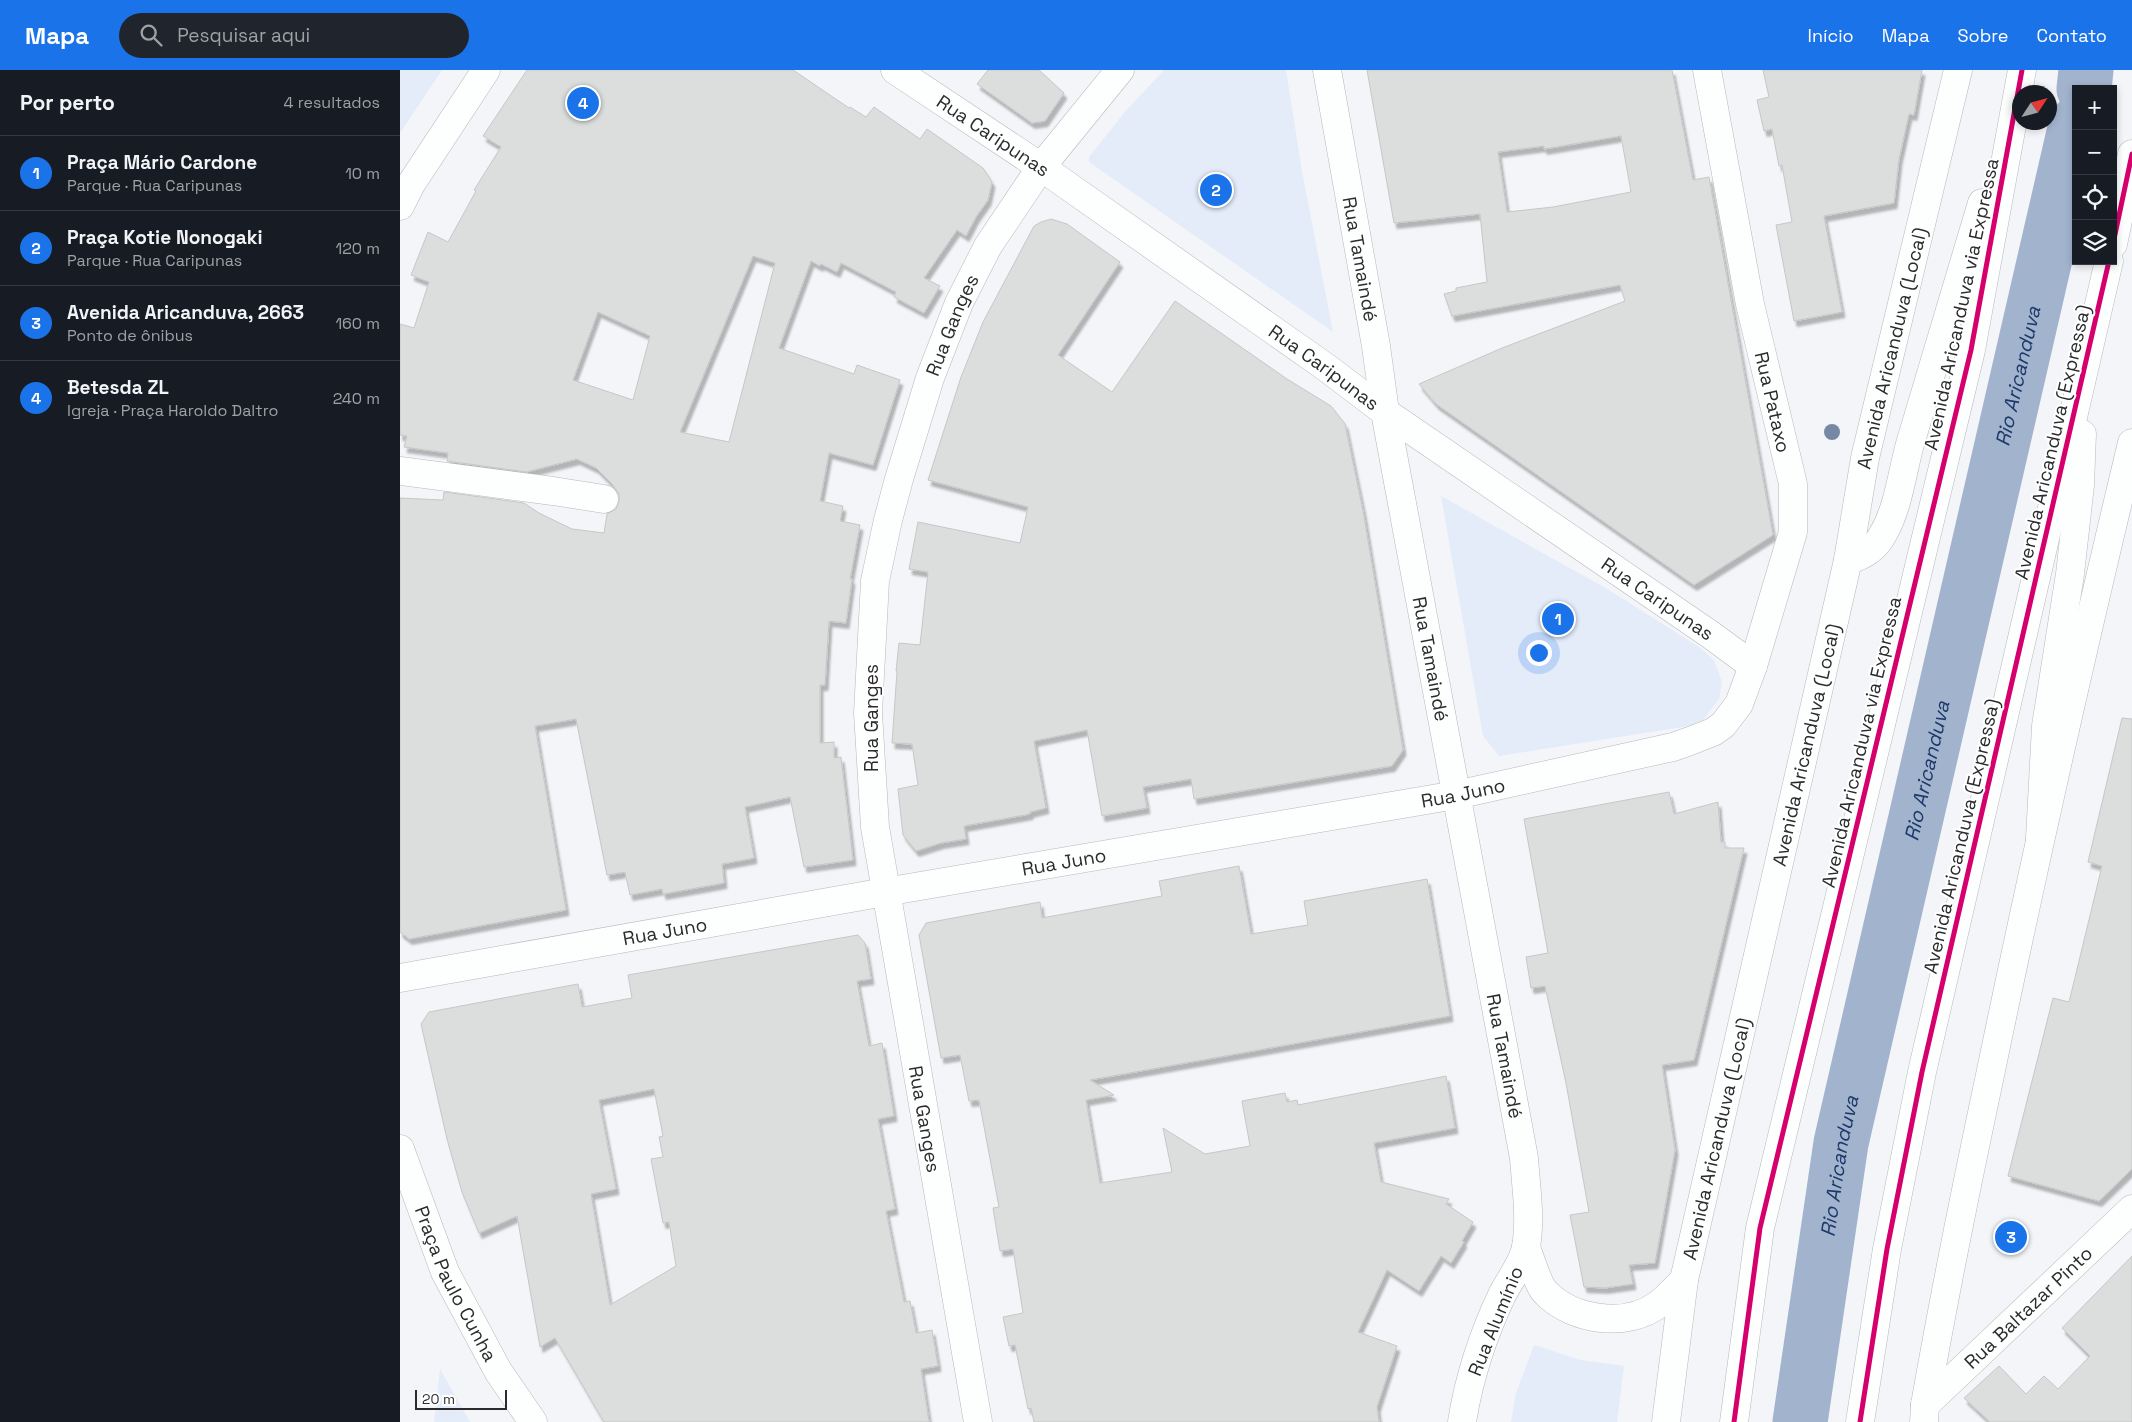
<!DOCTYPE html>
<html lang="pt">
<meta charset="utf-8">
<style>
body{margin:0;font-family:"Space Grotesk",sans-serif;background:#20242c;color:#f1f3f6}
.controls{position:absolute;right:15px;top:15px;display:grid;overflow:hidden;border-radius:0px;box-shadow:0 2px 8px #0003}
.controls button{width:45px;height:45px;display:grid;place-items:center;padding:0;border:0;border-bottom:1px solid #363941;background:#171b24;color:#f1f3f6;font:25px sans-serif}
.compass{position:absolute;left:1612px;top:15px;width:45px;height:45px;border-radius:50%;background:#171b24;box-shadow:0 2px 8px #0003;rotate:54deg}
.scale{position:absolute;left:15px;bottom:12px;width:92px;box-sizing:border-box;padding-left:5px;border:2px solid #2a2b2d;border-top:0;font-size:14px;line-height:18px;white-space:nowrap;color:#2a2b2d;-webkit-text-stroke:4px #fff;paint-order:stroke}
.you{position:absolute;left:1138px;top:582px;width:18px;height:18px;margin:-12px;border:4px solid #fff;border-radius:50%;background:#1a73e8;box-shadow:0 0 0 8px #1a73e833}
.badge{display:grid;place-items:center;width:32px;height:32px;border-radius:50%;background:#1a73e8;color:#fff;font-size:16px;font-weight:700}
.pin{position:absolute;translate:-50% -50%;border:2px solid #fff;box-shadow:0 1px 5px #0006}
.list{margin:0;padding:0;list-style:none}
h2{display:flex;justify-content:space-between;align-items:center;height:65px;margin:0;padding:0 20px;font-size:21px}
h2 small{font-size:16px;font-weight:400;color:#9ea1a6}
.list li{display:grid;grid-template-columns:32px 1fr auto;gap:15px;align-items:center;box-sizing:border-box;height:75px;padding:0 20px;border-top:1px solid #363941}
.list b{display:block;font-size:19px;white-space:nowrap}
.list p{margin:0;font-size:16px;white-space:nowrap;color:#9ea1a6}
.list em{font-size:16px;font-style:normal;color:#9ea1a6}
.icon{flex:none;width:28px;height:28px;fill:none;stroke:currentColor;stroke-width:2;stroke-linecap:round;stroke-linejoin:round}
.map{position:relative;flex:none;width:1732px;height:1352px;overflow:hidden}
header{display:flex;align-items:center;gap:30px;box-sizing:border-box;height:70px;padding:0 25px;background:#1a73e8;color:#fff}
header strong{font-size:24px}
nav{display:flex;gap:28px;margin-inline-start:auto;font-size:18px}
.search{width:350px;height:45px;background:#20242c;display:flex;align-items:center;gap:12px;box-sizing:border-box;padding:0 18px;border-radius:28px;color:#9ea1a6;font-size:19px}
main{display:flex}
aside{flex:1;background:#171b24}
.map>svg:first-child{display:block}
</style>
<header>
<strong>Mapa</strong>
<div class="search"><svg class="icon" aria-label="search" viewBox="0 0 24 24"><circle cx="10" cy="10" r="6"/><path d="M15 15l6 6"/></svg>Pesquisar aqui</div>
<nav><a>Início</a><a>Mapa</a><a>Sobre</a><a>Contato</a></nav>
</header>
<main>
<aside>
<h2>Por perto<small>4 resultados</small></h2>
<ul class="list">
<li><span class="badge">1</span><div><b>Praça Mário Cardone</b><p>Parque · Rua Caripunas</p></div><em>10 m</em></li>
<li><span class="badge">2</span><div><b>Praça Kotie Nonogaki</b><p>Parque · Rua Caripunas</p></div><em>120 m</em></li>
<li><span class="badge">3</span><div><b>Avenida Aricanduva, 2663</b><p>Ponto de ônibus</p></div><em>160 m</em></li>
<li><span class="badge">4</span><div><b>Betesda ZL</b><p>Igreja · Praça Haroldo Daltro</p></div><em>240 m</em></li>
</ul>
</aside>
<div class="map">
<svg width="1732" height="1352" viewBox="0 0 1732 1352">
<defs>
<filter id="shadow"><feDropShadow dx="3" dy="5.5" stdDeviation="1" flood-color="#0004"/></filter>
</defs>
<rect width="100%" height="100%" fill="#f3f5f8"/>
<g fill="#e4ecfa">
<polygon points="0,0 42,0 0,63"/>
<polygon points="764,0 886,0 902,101 933,262 689,92 689,87 724,43"/>
<polygon points="1041,426 1209,520 1299,577 1314,590 1322,612 1319,629 1303,650 1289,656 1099,686 1083,666"/>
<polygon points="1134,1275 1181,1290 1224,1296 1217,1352 1111,1352 1116,1323"/>
<polygon points="40,1299 70,1352 34,1352"/>
</g>
<g fill="none" stroke-linecap="round" stroke-linejoin="round">
<g stroke="#a2b3ce" stroke-width="55">
<polyline points="1684,19 1686,0"/>
<path id="s1" d="M1400 1352 1441 1073 1676 54"/>
</g>
</g>
<g fill="#dcdddd" stroke="#c6c7c6" fill-rule="evenodd" filter="url(#shadow)">
<path d="M127 0H393L449 38 450 37 466 47 474 37 520 69 527 59 583 98 592 112 588 130 576 147 566 166 557 160 524 208 540 216 524 243 494 227 496 222 441 193 437 202 421 194 420 196 411 191 379 278 454 304 457 295 500 310 473 395 429 383 420 431 443 436 440 451 460 455 450 509H452L446 553 429 551 425 615H420V673L434 672V688L441 687 453 790 404 797 390 727 345 737 354 788 322 794 324 813 263 824 262 819 230 825 225 802 207 805 176 649 135 656 166 840 9 869 0 862V428L43 430 44 422 124 433 139 443 172 459 204 463 207 444 216 439 219 431V424L213 415 196 398 177 389 126 402 47 391 48 383 4 377 7 366 0 365V254L14 258 29 212 11 205 28 162 48 172 76 121 74 120 101 77 83 66ZM353 186 375 193 329 372 280 362ZM198 242 250 266 233 330 173 310Z"/>
<polygon points="588,0 639,0 664,23 645,51 632,53 577,14"/>
<path d="M967 0H1272L1293 110 1309 107 1373 465 1294 515 1036 334 1019 314 1102 278 1225 231 1220 215 1052 246 1044 224 1056 221V218L1087 212 1080 144 994 153ZM1221 66 1231 122 1153 137 1107 142 1098 82 1144 76V79Z"/>
<polygon points="1363,0 1522,0 1514,45 1509,44 1499,89 1494,133 1424,146 1442,242 1394,251 1376,155 1392,152 1382,95 1379,96 1372,59 1364,61 1357,30 1369,27"/>
<polygon points="651,149 667,154 720,192 658,285 712,322 775,231 887,309 931,336 945,354 963,441 1003,680 992,696 794,729 791,709 743,717 747,738 702,746 687,660 634,671 646,738 630,742 630,744 564,756 566,769 541,773 516,781 503,765 498,719 518,715 512,674 492,673 497,601 496,601 499,573 520,575 528,502 509,499 518,452 620,473 628,437 528,410 561,307 583,252 634,156 641,152"/>
<polygon points="1722,648 1732,649 1732,1099 1699,1131 1608,1106 1653,928 1669,932 1680,887 1702,796 1688,792"/>
<polygon points="1269,722 1274,744 1318,732 1321,772 1325,772 1325,778 1344,778 1294,990 1262,995 1275,1080 1255,1193 1229,1195 1233,1214 1205,1218 1184,1217 1170,1145 1189,1142 1166,1013 1145,916 1131,918 1126,887 1148,883 1124,749"/>
<polygon points="839,796 851,864 908,855 904,831 1027,809 1050,946 690,1010 714,1025 686,1030 700,1113 772,1102 763,1058 805,1084 850,1076 842,1031 885,1023 887,1032 897,1030 898,1035 1046,1006 1055,1058 974,1073 981,1112 1049,1129 1046,1134 1073,1152 1062,1171 1064,1172 1051,1193 1041,1186 1019,1221 987,1200 958,1262 997,1276 977,1337 979,1352 634,1352 631,1338 628,1339 615,1275 609,1276 603,1247 623,1243 613,1179 600,1181 593,1138 599,1137 579,1030 569,1031 560,985 541,988 519,865 526,853 640,832 642,848 762,826 759,811"/>
<path d="M458 865 465 873 471 909 457 911 469 976 482 973 494 1046 478 1049 495 1139 486 1141 504 1232 510 1231 516 1263 532 1260 538 1296 521 1299 529 1352H204L155 1268 140 1277 117 1146 79 1163 62 1122 47 1069 21 954 29 942 178 914 182 937 232 928 228 905ZM254 1019 263 1066 259 1067 263 1087 251 1089 263 1153 269 1152 276 1196 210 1235 191 1124 216 1119 199 1030Z"/>
<polygon points="1732,1186 1732,1352 1590,1352 1564,1328 1599,1296 1626,1324 1644,1306 1658,1319 1690,1286 1662,1258"/>
</g>
<g fill="none" stroke-linecap="round" stroke-linejoin="round">
<g stroke="#b6b8ba" stroke-width="29">
<g id="minor">
<path id="s2" d="M495 0 641 97 927 298 985 342 1311 565 1353 596"/>
<path id="s3" d="M927 0 976 276 985 342 1124 1088C1126 1117 1131 1148 1126 1177 1124 1191 1109 1211 1102 1225 1083 1265 1069 1308 1062 1352"/>
<polyline points="0,136 11,114 86,0"/>
<polyline points="0,401 153,421 204,429"/>
<path id="s4" d="M0 908 485 822 1056 725 1273 677 1290 671 1313 662 1323 655 1339 634 1353 596 1393 462V414L1350 234 1307 0"/>
<path id="s5" d="M0 1079 45 1202 98 1301 133 1352"/>
<path d="M1126 1178C1131 1189 1138 1216 1146 1223 1174 1251 1227 1258 1259 1234 1268 1227 1276 1218 1284 1210"/>
<path id="s6" d="M1525 1335 1732 1139"/>
<path id="s7" d="M578 1352 475 757 468 643 475 511 488 450 499 409 530 308 559 233 588 176 641 97 720 0"/>
</g>
</g>
<g stroke="#b6b8ba" stroke-width="29">
<g id="major">
<path id="s8" d="M1266 1352 1284 1210 1448 490 1465 388 1558 0"/>
<path d="M1524 1352 1525 1335C1544 1226 1566 1118 1589 1010 1633 797 1681 585 1732 373"/>
</g>
</g>
<g stroke="#b6b8ba" stroke-width="29">
<g id="highway">
<polyline points="1713,174 1732,84"/>
<path d="M1448 490C1464 486 1475 479 1483 464 1498 439 1502 403 1510 374 1534 294 1558 214 1582 133"/>
<polyline points="1640,768 1646,656 1670,504 1680,415 1682,364"/>
<polyline points="1334,1352 1360,1158 1571,280 1622,0"/>
<polyline points="1460,1352 1487,1179 1522,1002 1709,191"/>
</g>
</g>
<use href="#minor" stroke="#fdfefe" stroke-width="28"/>
<use href="#major" stroke="#fdfefe" stroke-width="28"/>
<use href="#highway" stroke="#fdfefe" stroke-width="28"/>
<g stroke="#fff" stroke-width="8">
<g id="cycleway">
<polyline points="1713,174 1732,84"/>
<polyline points="1334,1352 1360,1158 1571,280 1622,0"/>
<polyline points="1460,1352 1487,1179 1522,1002 1709,191"/>
</g>
</g>
<use href="#cycleway" stroke="#d6006c" stroke-width="5"/>
</g>
<circle fill="#7788a3" cx="1432" cy="362" r="8"/>
<g text-anchor="middle" stroke-width="4" stroke-linejoin="round" paint-order="stroke">
<g font-size="19" fill="#2a2b2d" stroke="#fff">
<text dy="7" stroke="none"><textPath href="#s2" startOffset="118">Rua Caripunas</textPath></text>
<text dy="7" stroke="none"><textPath href="#s3" startOffset="192">Rua Tamaindé</textPath></text>
<text transform="translate(1561 234) rotate(-78)" y="7">Avenida Aricanduva via Expressa</text>
<text dy="7" stroke="none"><textPath href="#s7" startOffset="1118">Rua Ganges</textPath></text>
<text dy="7" stroke="none"><textPath href="#s8" startOffset="1098">Avenida Aricanduva (Local)</textPath></text>
<text dy="7" stroke="none"><textPath href="#s2" startOffset="522">Rua Caripunas</textPath></text>
<text transform="translate(1373 332) rotate(77)" y="7">Rua Pataxo</text>
<text transform="translate(1652 372) rotate(-77)" y="7">Avenida Aricanduva (Expressa)</text>
<text dy="7" stroke="none"><textPath href="#s2" startOffset="928">Rua Caripunas</textPath></text>
<text dy="7" stroke="none"><textPath href="#s3" startOffset="598">Rua Tamaindé</textPath></text>
<text transform="translate(471 648) rotate(-90)" y="7">Rua Ganges</text>
<text transform="translate(1461 672) rotate(-77)" y="7">Avenida Aricanduva via Expressa</text>
<text dy="7" stroke="none"><textPath href="#s8" startOffset="692">Avenida Aricanduva (Local)</textPath></text>
<text dy="7" stroke="none"><textPath href="#s4" startOffset="1079">Rua Juno</textPath></text>
<text transform="translate(1561 766) rotate(-77)" y="7">Avenida Aricanduva (Expressa)</text>
<text dy="7" stroke="none"><textPath href="#s4" startOffset="674">Rua Juno</textPath></text>
<text dy="7" stroke="none"><textPath href="#s4" startOffset="269">Rua Juno</textPath></text>
<text dy="7" stroke="none"><textPath href="#s3" startOffset="1002">Rua Tamaindé</textPath></text>
<text transform="translate(525 1049) rotate(80)" y="7">Rua Ganges</text>
<text dy="7" stroke="none"><textPath href="#s8" startOffset="288">Avenida Aricanduva (Local)</textPath></text>
<text dy="7" stroke="none"><textPath href="#s5" startOffset="146">Praça Paulo Cunha</textPath></text>
<text dy="7" stroke="none"><textPath href="#s6" startOffset="142">Rua Baltazar Pinto</textPath></text>
<text transform="translate(1095 1251) rotate(-68)" y="7">Rua Alumínio</text>
</g>
<g font-size="20" font-style="italic" fill="#1c3969" stroke="#fff">
<text dy="7" stroke="none"><textPath href="#s1" startOffset="1069">Rio Aricanduva</textPath></text>
<text dy="7" stroke="none"><textPath href="#s1" startOffset="664">Rio Aricanduva</textPath></text>
<text dy="7" stroke="none"><textPath href="#s1" startOffset="259">Rio Aricanduva</textPath></text>
</g>
</g>
</svg>
<div class="controls">
<button>+</button>
<button>−</button>
<button><svg class="icon" aria-label="locate" viewBox="0 0 24 24"><circle cx="12" cy="12" r="6"/><path d="M12 2v4M12 18v4M2 12h4M18 12h4"/></svg></button>
<button><svg class="icon" aria-label="layers" viewBox="0 0 24 24"><path d="M12 4l9 5-9 5-9-5zM3 14l9 5 9-5"/></svg></button>
</div>
<svg class="compass" viewBox="-18 -18 36 36"><path d="M0-13l5 13h-10z" fill="#e53935"/><path d="M0 13l5-13h-10z" fill="#9ea1a6"/></svg>
<div class="scale">20 m</div>
<div class="you"></div>
<div class="pin badge" style="left:1158px;top:549px">1</div>
<div class="pin badge" style="left:816px;top:120px">2</div>
<div class="pin badge" style="left:1611px;top:1167px">3</div>
<div class="pin badge" style="left:183px;top:33px">4</div>
</div>
</main>
